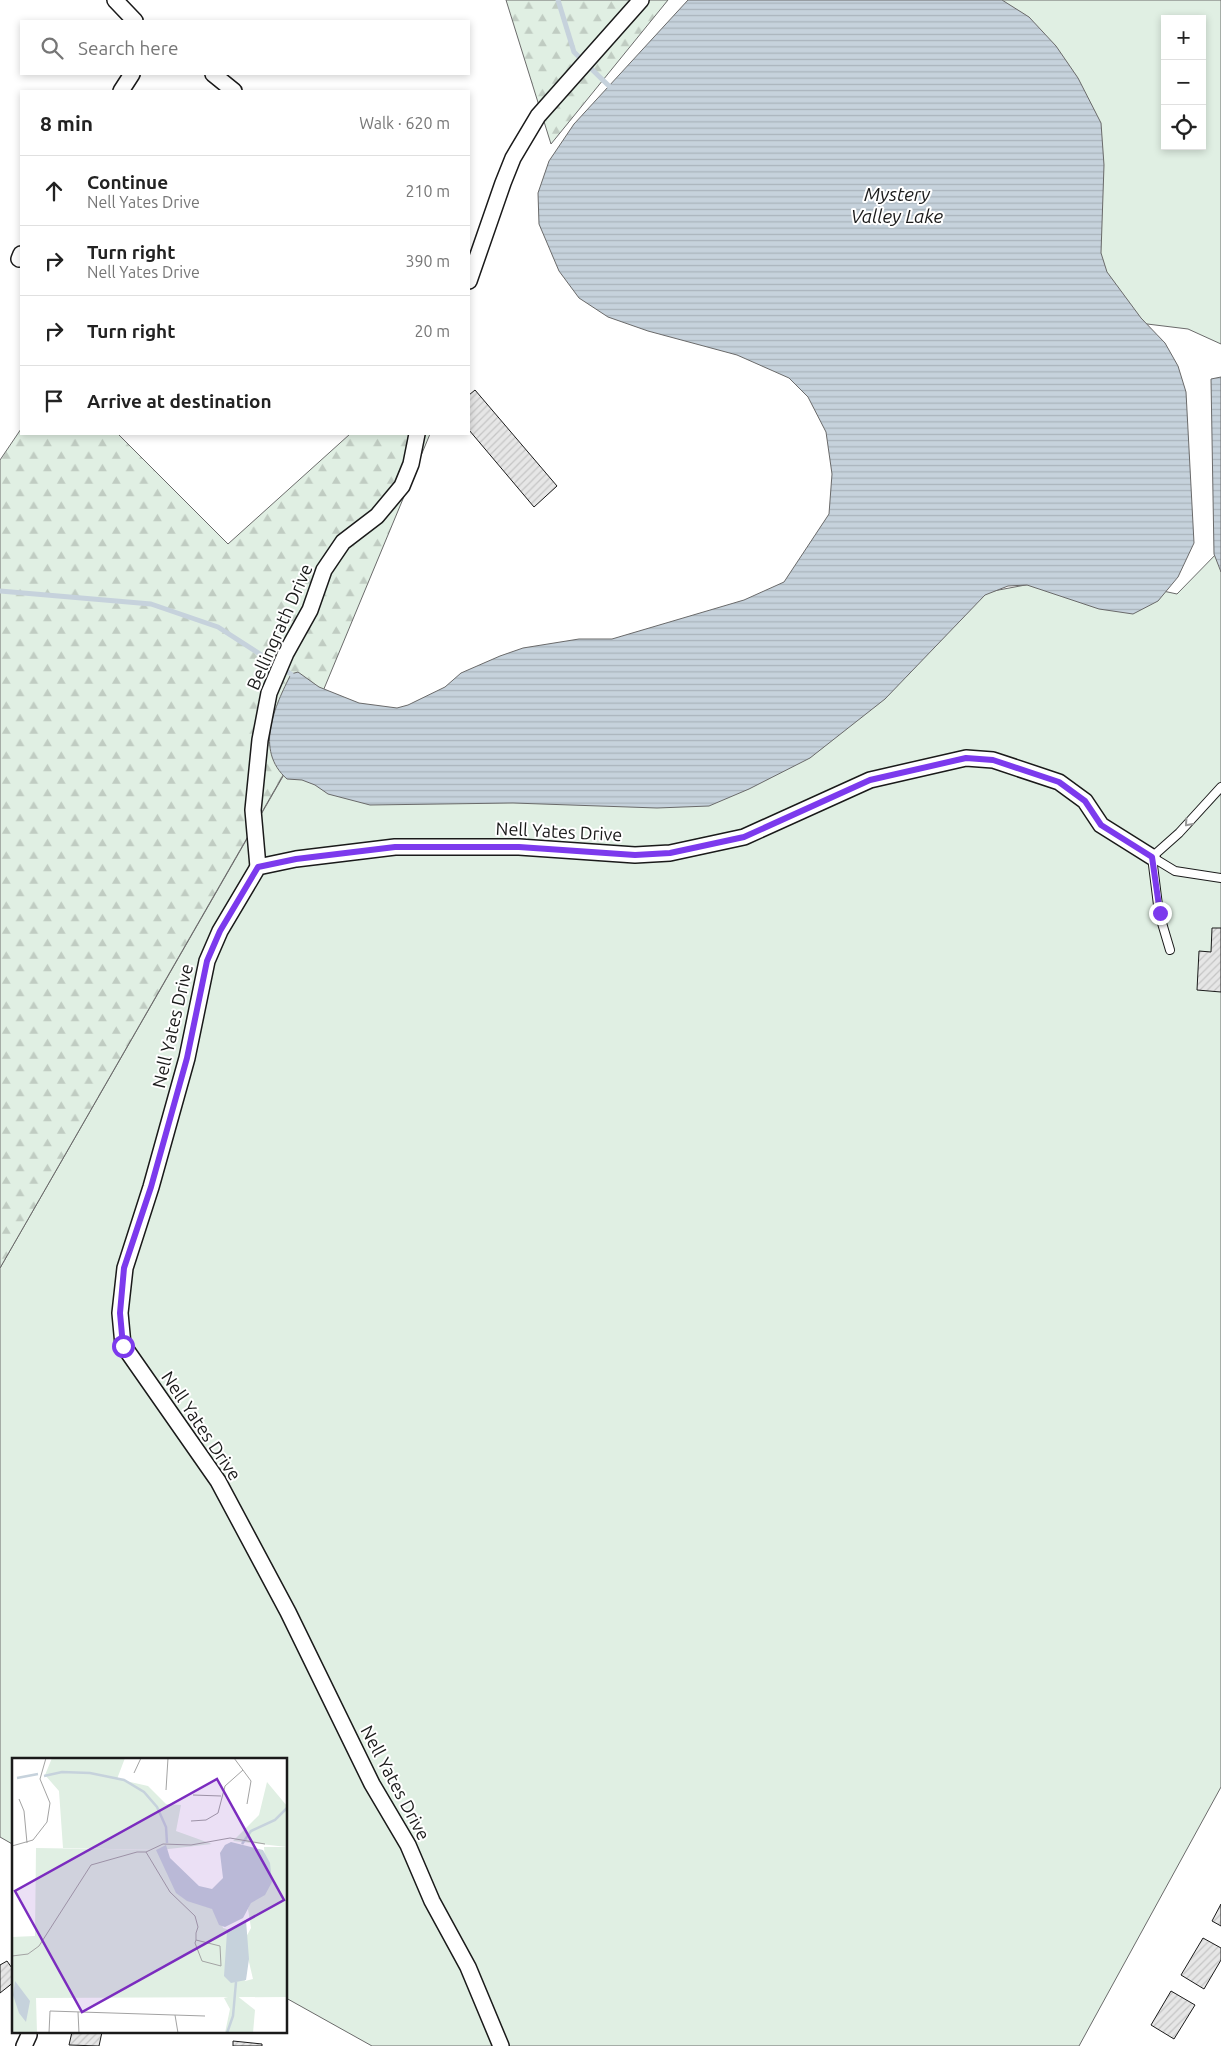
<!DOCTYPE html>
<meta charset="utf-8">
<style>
body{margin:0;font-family:Ubuntu,sans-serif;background:#f2f2f2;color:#222}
.controls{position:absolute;right:15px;top:15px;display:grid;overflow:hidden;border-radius:0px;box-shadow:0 2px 8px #0003}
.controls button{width:45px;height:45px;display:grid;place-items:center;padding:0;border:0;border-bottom:1px solid #e0e0e0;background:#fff;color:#222;font:25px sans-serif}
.stop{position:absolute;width:15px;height:15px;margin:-11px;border:4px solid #7c3aed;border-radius:50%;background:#fff}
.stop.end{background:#7c3aed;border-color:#fff;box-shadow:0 1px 5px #0008}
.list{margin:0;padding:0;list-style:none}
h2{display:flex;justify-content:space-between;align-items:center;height:65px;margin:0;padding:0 20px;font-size:21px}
h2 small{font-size:16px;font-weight:400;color:#767676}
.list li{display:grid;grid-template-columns:32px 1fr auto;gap:15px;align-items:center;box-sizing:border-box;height:70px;padding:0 20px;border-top:1px solid #e0e0e0}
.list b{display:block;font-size:19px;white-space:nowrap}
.list p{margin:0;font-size:16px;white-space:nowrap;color:#767676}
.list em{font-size:16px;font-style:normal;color:#767676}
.icon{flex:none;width:28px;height:28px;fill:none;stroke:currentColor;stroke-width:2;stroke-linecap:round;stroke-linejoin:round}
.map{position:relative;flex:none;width:1221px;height:2046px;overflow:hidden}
.search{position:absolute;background:#fff;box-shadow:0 2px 8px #0003;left:20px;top:20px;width:450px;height:55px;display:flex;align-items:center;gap:12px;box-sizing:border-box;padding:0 18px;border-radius:0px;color:#767676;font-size:19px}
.panel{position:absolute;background:#fff;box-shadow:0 2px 8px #0003;left:20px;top:90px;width:450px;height:345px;border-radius:0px}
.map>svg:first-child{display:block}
</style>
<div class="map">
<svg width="1221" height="2046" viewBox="0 0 1221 2046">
<defs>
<pattern id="forest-firs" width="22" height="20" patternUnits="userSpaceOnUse" patternTransform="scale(1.25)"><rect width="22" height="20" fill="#e0efe3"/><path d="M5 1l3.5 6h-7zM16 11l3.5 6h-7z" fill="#c0ccc2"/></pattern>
<pattern id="water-rules" width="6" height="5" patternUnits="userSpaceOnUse" patternTransform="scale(1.25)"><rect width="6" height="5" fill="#c6d2dc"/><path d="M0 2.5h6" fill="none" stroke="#aab4bc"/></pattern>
<pattern id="building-hatch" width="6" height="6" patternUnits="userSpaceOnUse" patternTransform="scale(1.25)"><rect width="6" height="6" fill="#e6e6e6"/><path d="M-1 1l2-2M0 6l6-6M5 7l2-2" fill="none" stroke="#c5c5c5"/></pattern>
</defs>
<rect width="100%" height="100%" fill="#fff"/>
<g fill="#e0efe3" stroke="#6a6a6a" fill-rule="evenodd">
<path d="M921 0H1221V344L1188 329 1139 323ZM1165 19H1202V146H1165Z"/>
<polygon points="1221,549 1221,1787 1079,2046 372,2046 286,1998 286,1760 14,1760 14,1845 0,1837 0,1268 301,745 956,598 1084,574 1177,594"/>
</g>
<g fill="url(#forest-firs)" stroke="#6a6a6a">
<polygon points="506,0 668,0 551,144"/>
<polygon points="21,429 21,434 118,434 228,544 350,434 430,434 301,744 0,1268 0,460"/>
</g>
<g fill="url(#water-rules)" stroke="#6a6a6a">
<path d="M688 0H1002L1029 17 1056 46 1078 78 1101 123 1104 165 1101 253 1107 272 1141 318 1165 343 1178 366 1186 392 1194 543 1178 577 1158 601 1133 614 1099 609 1027 585 1008 586 985 595 885 699 810 758 749 789 709 806 657 808 513 803 370 805 328 794 315 785 302 780 287 779C254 750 275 706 291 674L298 672 319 687 359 703 397 708 408 705 445 687 461 673 500 656 523 648 579 639H612L744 600 784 582 829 514 832 474 826 432 808 397 789 378 737 355 648 331 608 317 579 298 559 271 539 224 538 193 549 161 574 124Z"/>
<polygon points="1221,377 1221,572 1214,554 1211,379"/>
</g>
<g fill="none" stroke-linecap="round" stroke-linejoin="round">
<g stroke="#c6d2dc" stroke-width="5">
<polyline points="558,0 574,52 609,86"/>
<polyline points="0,591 151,604 218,627 291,674"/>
</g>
</g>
<g fill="url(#building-hatch)" stroke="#1a1a1a">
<polygon points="475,390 557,486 534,507 469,430 469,395"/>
<polygon points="1212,928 1221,928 1221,992 1197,990 1199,951 1211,952"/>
<polygon points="1221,1904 1221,1926 1212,1921"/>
<polygon points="1203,1938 1221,1948 1221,1960 1204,1989 1181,1975"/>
<polygon points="7,1961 14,1971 14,1982 0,1993 0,1965"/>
<polygon points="1171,1991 1195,2005 1174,2039 1151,2025"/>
<polygon points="72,2032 102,2032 99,2046 69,2045"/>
<polygon points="233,2041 262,2044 262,2046 233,2046"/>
</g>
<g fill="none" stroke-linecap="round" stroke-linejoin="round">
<g stroke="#1a1a1a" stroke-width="10">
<g id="service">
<polyline points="1152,857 1179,833 1221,787"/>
<polyline points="1152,857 1159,913 1170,950"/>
<polyline points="1152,857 1175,871 1221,878"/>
</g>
</g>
<g stroke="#1a1a1a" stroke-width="18">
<g id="minor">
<polyline points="115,0 135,21"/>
<polyline points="213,74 234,91"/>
<polyline points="121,91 132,74"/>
<polyline points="19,259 21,254"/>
<polyline points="469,281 503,183 513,158 538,116 641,0"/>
<polyline points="258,867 253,810 260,740 269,693 286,653 310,610 324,570 343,542 377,516 402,486 411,464 417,434"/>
<polyline points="24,2046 29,2035"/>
<polyline points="501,2046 468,1967 432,1901 408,1845 372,1784 288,1612 218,1481 123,1345 120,1313 125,1268 151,1187 187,1058 207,961 220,931 258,867 296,859 395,847 519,847 635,855 670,853 744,837 870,780 966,758 993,760 1059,782 1085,801 1101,825 1152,857"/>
</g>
</g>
<use href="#service" stroke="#fff" stroke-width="8"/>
<use href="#minor" stroke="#fff" stroke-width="15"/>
</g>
<defs><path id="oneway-chevron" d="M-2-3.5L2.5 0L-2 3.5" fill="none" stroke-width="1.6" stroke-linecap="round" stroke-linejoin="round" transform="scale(1.25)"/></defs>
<use stroke="#989898" href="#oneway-chevron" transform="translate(1188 823) rotate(132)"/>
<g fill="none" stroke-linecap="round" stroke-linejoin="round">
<polyline stroke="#7c3aed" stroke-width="6" points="123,1346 120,1313 124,1268 151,1187 187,1058 207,961 220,931 258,867 296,859 395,847 519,847 635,855 670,853 744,837 870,780 966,758 993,760 1059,782 1085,801 1101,825 1152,857 1160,913"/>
</g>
<g text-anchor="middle" stroke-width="4" stroke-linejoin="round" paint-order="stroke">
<g font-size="18" fill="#1a1a1a" stroke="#fff">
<text transform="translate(280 627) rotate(-66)" y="6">Bellingrath Drive</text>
<text transform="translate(559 832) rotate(3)" y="6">Nell Yates Drive</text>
<text transform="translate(173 1026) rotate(-77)" y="6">Nell Yates Drive</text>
<text transform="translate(201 1426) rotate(56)" y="6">Nell Yates Drive</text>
<text transform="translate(395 1783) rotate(62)" y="6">Nell Yates Drive</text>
</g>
<g font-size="19" font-style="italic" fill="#1a1a1a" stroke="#fff">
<text x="897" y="201">Mystery<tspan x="897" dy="22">Valley Lake</tspan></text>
</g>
</g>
<g transform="translate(12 1758)">
<rect width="275" height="275" fill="#fff"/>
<path d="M252 89H275V239L24 240 25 275H0V179L23 178 24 90 148 92 208 160 211 170 218 172 233 223 241 221 232 183 239 170 236 151 253 102Z" fill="#e0efe3"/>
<path d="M40 0H113L105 21 136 28 154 46 169 47 164 73 200 86 148 92 51 90 47 33 33 17ZM255 24 275 48V89L221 83 247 57Z" fill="#e0efe3"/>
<path d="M224 237 243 252 241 275H213L218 251 212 240Z" fill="#e0efe3"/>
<path d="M219 84 251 92 258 105 260 124 253 137 239 145 231 160 213 169 207 167 200 151 175 143 164 135 144 92 154 87 158 100 187 128 200 131 211 120 208 95 213 87ZM234 162 237 201 234 222 219 225 212 218 215 174ZM3 223 18 243 14 264 7 255 1 237Z" fill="#c6d2dc"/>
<path fill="none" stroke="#c6d2dc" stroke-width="2.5" d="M32 18 50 14 78 15 112 22 132 34 145 49 154 69 155 85M5 20 26 16M230 86 239 73 263 62 275 50M215 275 221 258 224 224"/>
<path fill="none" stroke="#a3a3a3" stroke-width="1" d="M222 0 239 23 235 46M122 15 129 0M154 32 156 0M181 37 209 38M7 41 12 53 15 85M179 63 194 62 206 55 213 28 231 12M0 88 21 82 35 64 38 45 28 21 34 0M134 94 151 86 179 87 218 80 253 86M0 198 16 196 27 188 79 107 125 94H134L158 134 183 158 186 169 184 175V182L183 185 190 203 209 208 208 188 184 182M66 254 67 275M163 257 166 275M37 275 38 253 193 258"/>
<path fill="#7b2cbf" fill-opacity="0.15" stroke="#7b2cbf" stroke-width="2.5" d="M205 21 272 142 70 254 3 133Z"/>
<rect width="275" height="275" fill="none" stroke="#1a1a1a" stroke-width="2.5"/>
</g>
</svg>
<div class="controls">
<button>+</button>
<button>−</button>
<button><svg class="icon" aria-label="locate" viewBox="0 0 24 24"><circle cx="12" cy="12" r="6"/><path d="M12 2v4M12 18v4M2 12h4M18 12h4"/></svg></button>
</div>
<div class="stop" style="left:123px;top:1346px"></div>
<div class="stop end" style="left:1160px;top:913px"></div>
<div class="search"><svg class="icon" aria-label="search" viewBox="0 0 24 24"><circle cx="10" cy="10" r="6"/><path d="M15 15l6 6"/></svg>Search here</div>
<section class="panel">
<h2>8 min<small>Walk · 620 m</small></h2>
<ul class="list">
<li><svg class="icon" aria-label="ahead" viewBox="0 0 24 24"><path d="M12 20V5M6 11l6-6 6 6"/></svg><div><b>Continue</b><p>Nell Yates Drive</p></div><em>210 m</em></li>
<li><svg class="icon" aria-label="right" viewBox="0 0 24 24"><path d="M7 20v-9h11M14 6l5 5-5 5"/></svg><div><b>Turn right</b><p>Nell Yates Drive</p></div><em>390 m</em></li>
<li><svg class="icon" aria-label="right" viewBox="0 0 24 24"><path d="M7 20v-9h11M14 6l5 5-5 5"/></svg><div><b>Turn right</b></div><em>20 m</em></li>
<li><svg class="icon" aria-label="arrive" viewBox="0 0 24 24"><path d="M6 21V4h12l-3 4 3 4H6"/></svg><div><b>Arrive at destination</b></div></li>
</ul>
</section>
</div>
